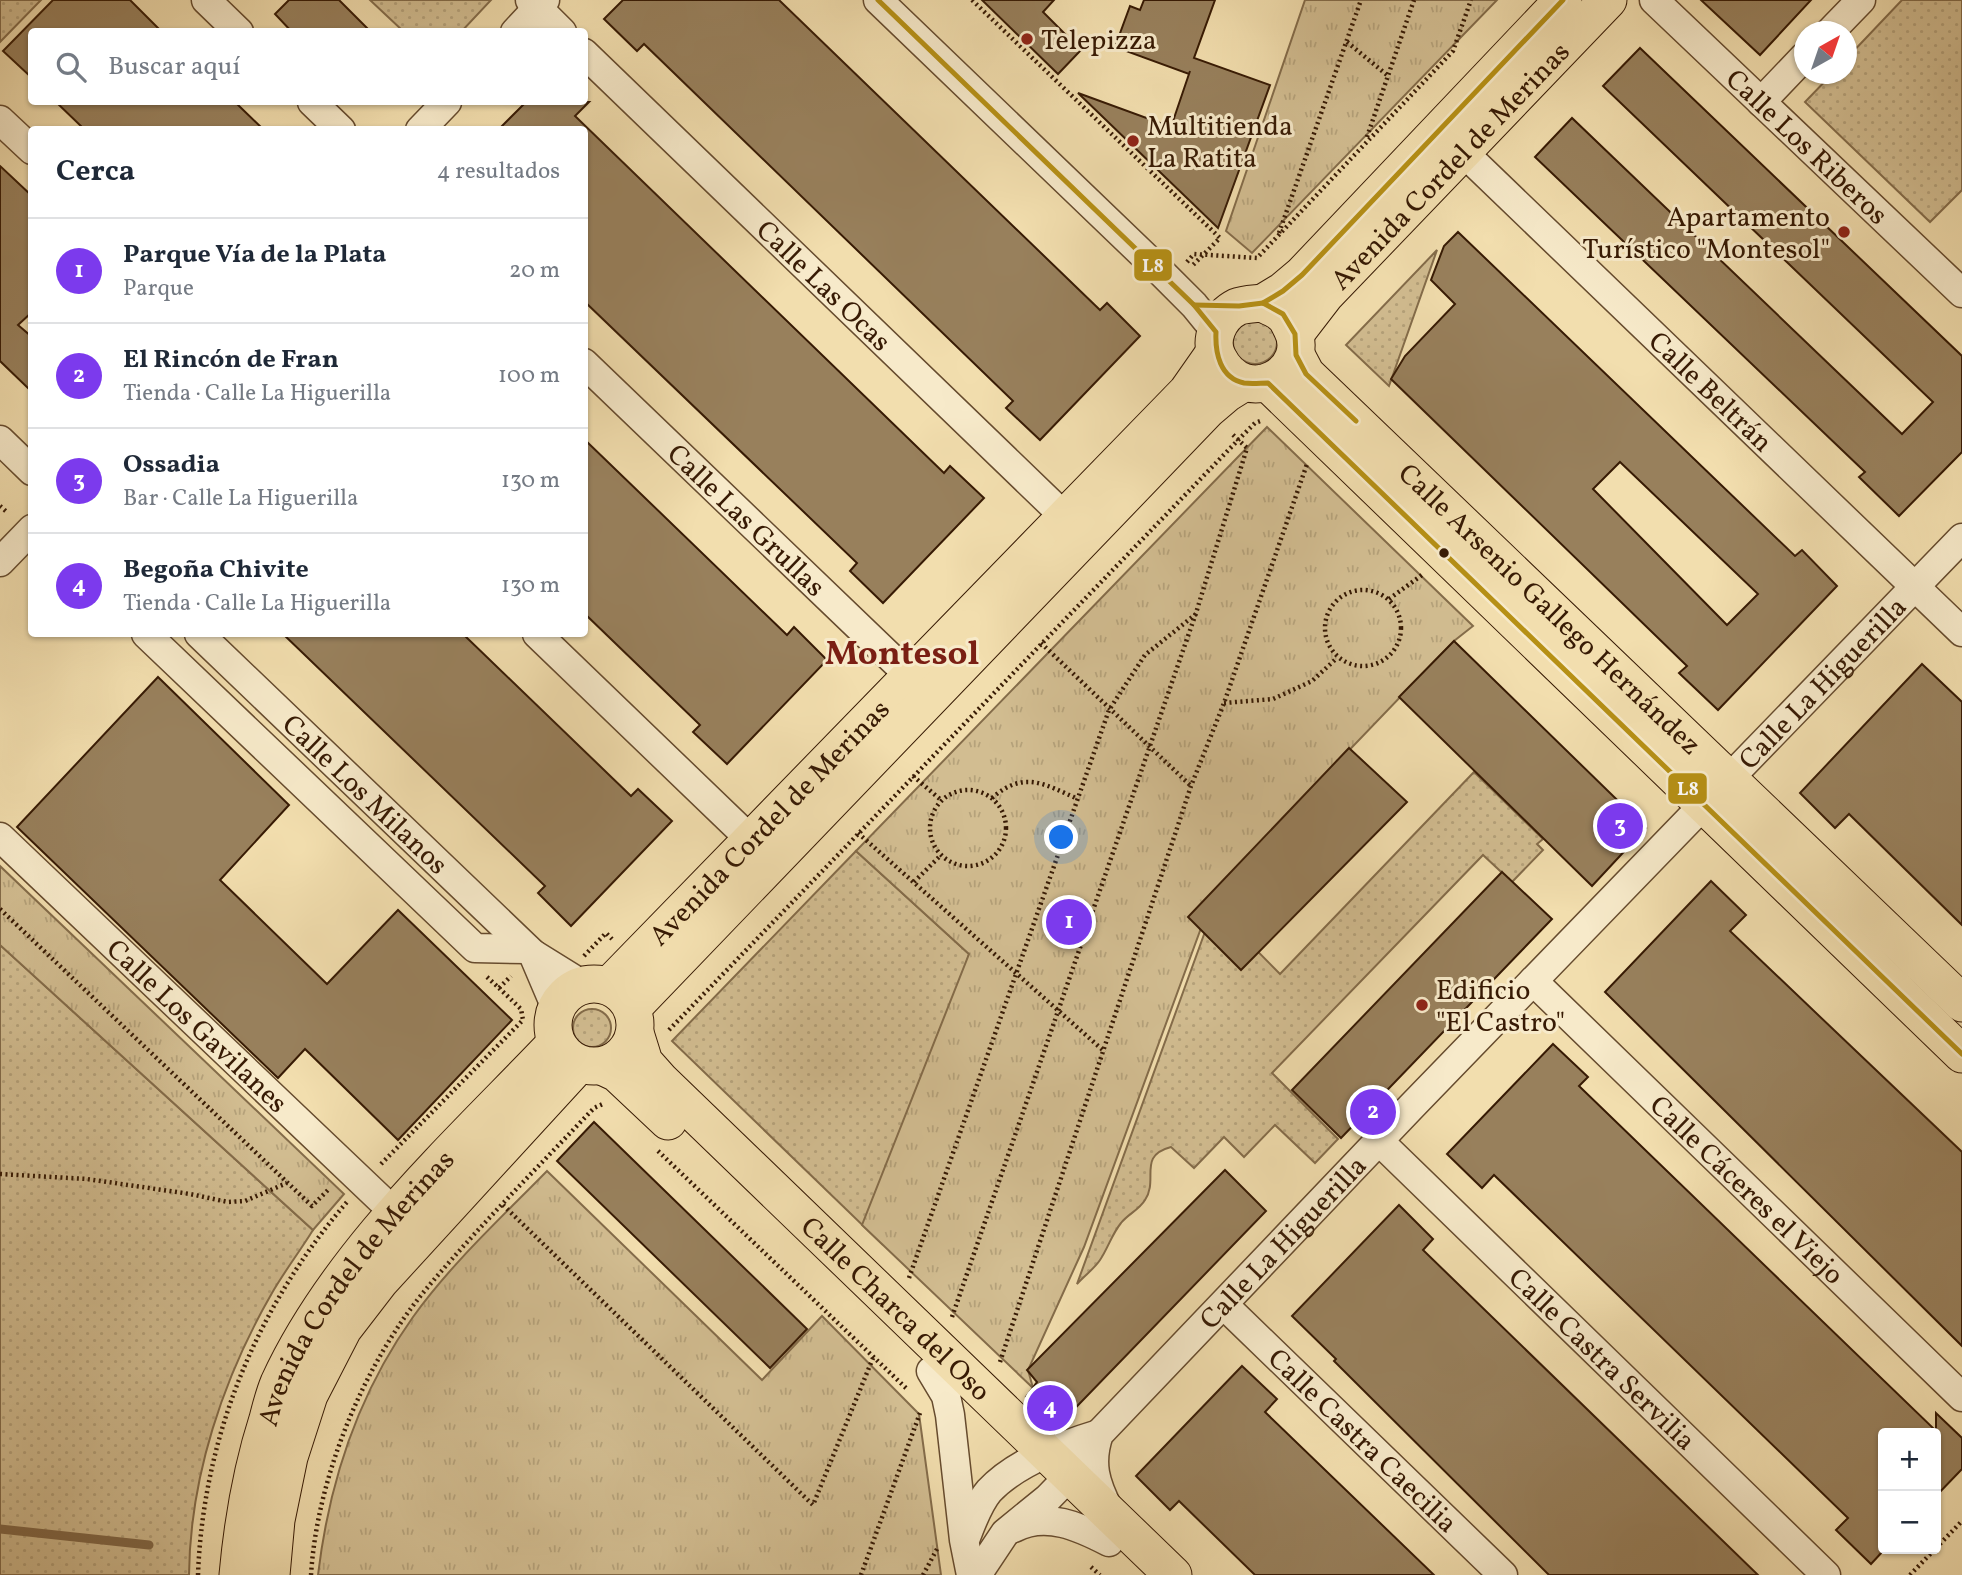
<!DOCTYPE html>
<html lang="es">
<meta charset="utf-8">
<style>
body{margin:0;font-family:Vollkorn,serif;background:#f2f2f3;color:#1f2937}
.controls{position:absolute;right:21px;bottom:21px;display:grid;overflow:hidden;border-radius:7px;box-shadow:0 2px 5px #0004}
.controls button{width:63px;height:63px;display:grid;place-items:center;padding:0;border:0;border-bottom:2px solid #e0e1e3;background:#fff;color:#1f2937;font:35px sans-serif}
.compass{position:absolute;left:1794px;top:21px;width:63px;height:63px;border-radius:50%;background:#fff;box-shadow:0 2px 5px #0004;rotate:40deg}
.you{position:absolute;left:1062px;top:838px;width:24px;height:24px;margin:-18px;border:5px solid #fff;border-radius:50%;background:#1a73e8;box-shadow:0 0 0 10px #1a73e833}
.badge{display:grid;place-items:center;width:46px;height:46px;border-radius:50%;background:#7c3aed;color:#fff;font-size:23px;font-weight:700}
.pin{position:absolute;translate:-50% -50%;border:4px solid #fff;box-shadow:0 2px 7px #0006}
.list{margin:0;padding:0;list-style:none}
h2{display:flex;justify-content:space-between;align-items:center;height:91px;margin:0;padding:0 28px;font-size:30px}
h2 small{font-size:23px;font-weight:400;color:#747a83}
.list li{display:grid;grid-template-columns:46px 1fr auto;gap:21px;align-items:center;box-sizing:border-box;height:105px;padding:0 28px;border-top:2px solid #e0e1e3}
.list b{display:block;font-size:26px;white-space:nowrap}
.list p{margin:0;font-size:23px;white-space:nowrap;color:#747a83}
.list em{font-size:23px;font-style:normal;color:#747a83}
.icon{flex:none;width:38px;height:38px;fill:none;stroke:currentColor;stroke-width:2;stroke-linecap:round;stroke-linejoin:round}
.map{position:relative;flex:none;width:1962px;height:1575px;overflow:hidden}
.search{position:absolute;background:#fff;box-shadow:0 2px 5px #0004;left:28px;top:28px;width:560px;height:77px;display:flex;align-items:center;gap:18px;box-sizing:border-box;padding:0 24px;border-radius:7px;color:#747a83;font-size:26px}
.panel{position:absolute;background:#fff;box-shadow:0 2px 5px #0004;left:28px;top:126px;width:560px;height:511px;border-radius:7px}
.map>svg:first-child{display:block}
</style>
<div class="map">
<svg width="1962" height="1575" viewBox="0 0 1962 1575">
<defs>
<pattern id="grass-dots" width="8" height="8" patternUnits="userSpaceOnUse" patternTransform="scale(1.75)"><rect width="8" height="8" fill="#d2bd91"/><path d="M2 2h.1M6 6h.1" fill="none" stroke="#b5a27b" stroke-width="1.8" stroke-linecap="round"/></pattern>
<pattern id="park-tufts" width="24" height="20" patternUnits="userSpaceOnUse" patternTransform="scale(1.75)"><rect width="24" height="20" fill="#d2bd91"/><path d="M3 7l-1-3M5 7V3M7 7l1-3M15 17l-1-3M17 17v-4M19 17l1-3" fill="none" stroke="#b5a27b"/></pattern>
</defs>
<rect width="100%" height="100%" fill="#f2deae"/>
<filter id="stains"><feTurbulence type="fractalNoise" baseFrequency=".00286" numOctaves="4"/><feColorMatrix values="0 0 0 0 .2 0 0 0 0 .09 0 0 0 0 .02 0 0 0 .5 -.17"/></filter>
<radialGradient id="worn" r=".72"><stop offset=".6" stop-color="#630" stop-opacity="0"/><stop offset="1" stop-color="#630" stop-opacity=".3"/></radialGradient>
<g fill="url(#grass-dots)" stroke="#846c4a" stroke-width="2">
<polygon points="0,0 41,0 0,42"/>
<polygon points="370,0 491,0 461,32 403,31"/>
<polygon points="1902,0 1962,0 1962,190 1930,222 1805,102 1832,74 1846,74 1847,58"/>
<polygon points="1437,250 1389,386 1346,345"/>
<circle cx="1255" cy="342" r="22"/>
<path d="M1474 772 1543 839 1537 844 1543 850 1512 882 1483 855 1272 1073 1338 1139 1315 1163 1275 1125 1244 1157 1224 1137 1194 1168 1171 1147C1137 1156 1159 1179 1145 1200 1139 1210 1128 1214 1121 1223 1112 1234 1108 1248 1100 1260 1094 1269 1084 1276 1077 1284L1214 907 1280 974Z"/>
<polygon points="856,851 969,954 882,1244 672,1041"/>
<path d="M0 945 313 1230C300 1251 284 1272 272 1293 223 1378 190 1477 189 1575H0Z"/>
<circle cx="592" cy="1028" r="19"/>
</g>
<g fill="url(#park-tufts)" stroke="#846c4a" stroke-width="2">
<polygon points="1305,0 1497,0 1252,253 1226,231"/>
<polygon points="1267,427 1473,626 1454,641 1215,890 1084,1247 1028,1370 1033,1388 862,1225 969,954 856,851"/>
<polygon points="0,866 344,1194 313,1230 0,945"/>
<path d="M547 1171 762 1380 822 1316 919 1414 941 1575H318C329 1482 358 1394 413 1317 451 1264 501 1218 547 1171Z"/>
</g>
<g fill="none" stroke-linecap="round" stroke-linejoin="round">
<polyline stroke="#816747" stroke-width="9" points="0,1529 149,1545"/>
</g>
<g fill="#98805c" stroke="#371a04" stroke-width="2" fill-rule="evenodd">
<polygon points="53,0 130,0 162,32 32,32 32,78 3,51"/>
<polygon points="289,0 339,0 371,32 292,32 275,14"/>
<polygon points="623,0 779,0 1100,310 1107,303 1140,336 1040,440 1006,408 1013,401 644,44 637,51 604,19"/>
<polygon points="982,0 1054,0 1043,12 1081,50 1058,74"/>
<polygon points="1144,0 1215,0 1194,58 1270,85 1218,228 1078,93 1171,127 1190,71 1189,74 1115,47 1130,6 1140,10"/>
<polygon points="1701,0 1811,0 1760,55"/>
<polygon points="1640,48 1962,356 1962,452 1899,516 1859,477 1865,472 1535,157 1572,118 1902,434 1933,402 1603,86"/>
<polygon points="56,102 235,102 264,130 85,130"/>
<polygon points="526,102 589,102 575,116 944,473 950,466 984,498 883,603 850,571 857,563 584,301 584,130 498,130"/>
<polygon points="0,166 32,196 32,312 18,325 32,337 32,392 0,361"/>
<path d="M1458 232 1795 556 1802 550 1837 586 1718 710 1679 673 1687 666 1391 379 1405 356 1455 304 1431 280 1444 246ZM1620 462 1758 594 1727 625 1593 489Z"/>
<polygon points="584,439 787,635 794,627 827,660 727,764 693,732 700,725 584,613"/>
<polygon points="283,634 463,634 631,796 638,789 672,821 571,926 538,893 545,886"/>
<polygon points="1454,641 1646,828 1592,886 1399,697"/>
<polygon points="1922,664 1962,702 1962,925 1849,814 1835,828 1800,793"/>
<polygon points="158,677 289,805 220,880 327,984 398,910 512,1020 398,1140 305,1049 278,1078 17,827"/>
<polygon points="1349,748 1407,802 1241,970 1188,917"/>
<polygon points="1502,872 1552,919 1341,1138 1292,1090"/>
<polygon points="1711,881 1746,915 1730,931 1962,1152 1962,1346 1605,992"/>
<polygon points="1553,1044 1588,1077 1579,1086 1936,1431 1936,1413 1962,1438 1962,1469 1936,1496 1936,1433 1883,1433 1883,1551 1871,1564 1836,1530 1848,1518 1494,1175 1482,1188 1447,1154"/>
<polygon points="594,1122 807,1329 770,1368 557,1161"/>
<polygon points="1225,1170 1266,1211 1055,1429 1026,1397 1037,1382 1027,1370"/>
<polygon points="1399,1205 1433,1239 1423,1250 1758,1575 1549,1575 1334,1361 1336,1359 1292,1316"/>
<polygon points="1242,1366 1277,1399 1265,1412 1434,1575 1255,1575 1179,1501 1170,1510 1136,1476"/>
</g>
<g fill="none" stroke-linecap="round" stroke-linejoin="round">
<g stroke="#664b2e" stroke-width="31">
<g id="minor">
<polyline points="206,0 239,32"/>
<polyline points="530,0 562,32"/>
<polyline points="878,0 1157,268 1194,305 1216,332"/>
<path id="s1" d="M1654 0 1962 293"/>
<polyline points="515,32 545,0"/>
<polyline points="1830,32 1861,0"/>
<path id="s2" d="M584 53 1065 517"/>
<polyline points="312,102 341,130"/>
<polyline points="1761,102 1804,57"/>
<polyline points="0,120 32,150"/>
<polyline points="420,130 447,102"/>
<path id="s3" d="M1462 151 1962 632"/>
<path id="s4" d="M584 363 910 676"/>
<polyline points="0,440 32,471"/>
<polyline points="0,562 32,529"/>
<polyline points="146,634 475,948 527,949"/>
<path id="s5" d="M199 634 533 954 583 985"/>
<polyline points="537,634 751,840"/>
<path id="s6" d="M0 837 395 1213"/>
<polyline points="533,954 556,1008"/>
<path id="s7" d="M1533 981 1962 1397"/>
<path id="s8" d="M1379 1141 1826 1575"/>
<path id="s9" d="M1224 1305 1503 1575"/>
<polyline points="931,1371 946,1396 950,1415 964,1540 971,1575"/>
<path id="s10" d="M1109 1510C1095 1483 1089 1463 1099 1434L1411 1107 1962 538"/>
<path d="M1014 1528C1046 1511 1080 1527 1109 1542"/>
<path d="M965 1540C971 1524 978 1504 989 1491 1016 1462 1063 1445 1099 1434"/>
<polyline points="977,1575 1005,1533 1048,1498 1082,1463"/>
</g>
</g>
<g stroke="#371a04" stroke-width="39">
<g id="major">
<polyline points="1263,303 1283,291 1302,275 1563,0"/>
<path d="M1263 303C1269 307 1277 309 1282 314 1286 317 1289 323 1291 327 1315 370 1246 413 1218 358 1208 340 1219 316 1237 307 1244 304 1255 304 1263 303Z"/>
<path id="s11" d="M1295 334 1325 295 1608 0"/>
<path id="s12" d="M1296 355 1306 374 1962 1003"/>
<polyline points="1268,383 1962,1054"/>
<circle cx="594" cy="1025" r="41"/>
<path id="s13" d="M609 986 1187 392 1215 352"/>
<polyline points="632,1008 1207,410 1227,393 1243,383"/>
<path id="s14" d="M635 1033 644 1062 660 1080 1173 1575"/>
<polyline points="602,1066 617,1073 668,1121"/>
<path id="s15" d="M238 1575C243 1520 251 1472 268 1419 271 1407 274 1395 279 1383 338 1254 459 1145 556 1043"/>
<polyline points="271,1575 276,1520 289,1457 309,1395 343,1329 380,1281 579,1064"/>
</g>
</g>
<g stroke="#371a04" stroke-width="4.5" stroke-dasharray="2 3.5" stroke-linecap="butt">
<polyline points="972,0 1220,238 1191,267"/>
<polyline points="1347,42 1387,75"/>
<polyline points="1367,137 1414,0"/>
<polyline points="1279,233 1361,0"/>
<polyline points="1187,262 1194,254 1257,258 1453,51 1471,0"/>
<polyline points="0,506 8,513"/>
<circle cx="1363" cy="628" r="38"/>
<polyline points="1389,599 1422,575"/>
<polyline points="1041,643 1191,786"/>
<polyline points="1224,703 1273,699 1312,681 1337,658"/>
<polyline points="913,776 941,800"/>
<circle cx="968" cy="828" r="38"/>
<path d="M992 798C1024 770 1044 784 1078 799"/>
<polyline points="858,833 1105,1052"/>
<polyline points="914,882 941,855"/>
<polyline points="0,909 312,1206 330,1188"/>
<polyline points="584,956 606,933 612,939"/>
<polyline points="487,977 499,988 511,976"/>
<polyline points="669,1030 1241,437 1255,423 1263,420"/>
<polyline points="658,1151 907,1389"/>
<polyline points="381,1164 523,1020 521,1009 499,988"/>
<polyline points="0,1174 87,1179 190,1194 228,1202 245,1201 287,1183"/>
<polyline points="503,1205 813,1505 873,1358"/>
<polyline points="909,1278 1109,710 1145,655 1196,614"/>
<polyline points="952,1317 1196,613 1247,448 1231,433"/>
<polyline points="1000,1362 1191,786 1224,703 1307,464"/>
<polyline points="1936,1548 1962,1521"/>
<polyline points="1091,1567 1100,1575"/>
<path d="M198 1575C203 1437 257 1306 347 1202"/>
<path d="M311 1575C317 1477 364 1363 427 1288 480 1225 538 1167 594 1108L605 1103"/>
<polyline points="861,1575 920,1413"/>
<polyline points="923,1575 937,1549"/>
<polyline points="1910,1575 1935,1549"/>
</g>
<use href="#minor" stroke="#f7eaca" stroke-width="28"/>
<use href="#major" stroke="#f2deae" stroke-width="37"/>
<g stroke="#f7eaca" stroke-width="10">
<g id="bus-1">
<path d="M878 0 1194 305 1216 332C1215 353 1220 378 1244 383 1252 384 1261 383 1268 383L1962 1054"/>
<polyline points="1263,303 1283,291 1302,275 1563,0"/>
<polyline points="1194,305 1239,306 1263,303 1283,314 1295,334 1296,355 1306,374 1356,421"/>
</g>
</g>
<use href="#bus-1" stroke="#b69015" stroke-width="5"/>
</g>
<g fill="#8f2418" stroke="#f7eaca" stroke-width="2.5">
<circle cx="1027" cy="39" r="7"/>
<circle cx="1133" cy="141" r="7"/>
<circle cx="1844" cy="232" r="7"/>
<circle cx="1422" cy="1005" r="7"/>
</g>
<circle fill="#371a04" stroke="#f7eaca" stroke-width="2.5" cx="1444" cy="553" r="6"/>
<g text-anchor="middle" stroke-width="6" stroke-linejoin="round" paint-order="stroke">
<g font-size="28" fill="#371a04" stroke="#f7eaca" text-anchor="start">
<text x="1041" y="49">Telepizza</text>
<text x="1147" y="135">Multitienda<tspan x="1147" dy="32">La Ratita</tspan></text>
<text x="1830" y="226" text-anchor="end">Apartamento<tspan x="1830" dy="32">Turístico "Montesol"</tspan></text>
<text x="1436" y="999">Edificio<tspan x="1436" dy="32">"El Castro"</tspan></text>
</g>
<g font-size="28" fill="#371a04" stroke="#f7eaca">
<text dy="10" stroke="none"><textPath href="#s1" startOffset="212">Calle Los Riberos</textPath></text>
<text dy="10" stroke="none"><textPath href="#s11" startOffset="229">Avenida Cordel de Merinas</textPath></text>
<text dy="10" stroke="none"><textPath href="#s2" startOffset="334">Calle Las Ocas</textPath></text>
<text dy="10" stroke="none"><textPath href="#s3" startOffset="346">Calle Beltrán</textPath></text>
<text dy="10" stroke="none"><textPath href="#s4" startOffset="226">Calle Las Grullas</textPath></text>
<text dy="10" stroke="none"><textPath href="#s12" startOffset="360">Calle Arsenio Gallego Hernández</textPath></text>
<text dy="10" stroke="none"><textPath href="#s10" startOffset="1122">Calle La Higuerilla</textPath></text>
<text dy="10" stroke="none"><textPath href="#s5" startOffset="231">Calle Los Milanos</textPath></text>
<text dy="10" stroke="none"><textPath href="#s13" startOffset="229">Avenida Cordel de Merinas</textPath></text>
<text dy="10" stroke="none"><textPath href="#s6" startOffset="273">Calle Los Gavilanes</textPath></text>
<text dy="10" stroke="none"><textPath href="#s7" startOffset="299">Calle Cáceres el Viejo</textPath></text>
<text dy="10" stroke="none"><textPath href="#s10" startOffset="345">Calle La Higuerilla</textPath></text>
<text dy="10" stroke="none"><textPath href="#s15" startOffset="318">Avenida Cordel de Merinas</textPath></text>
<text dy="10" stroke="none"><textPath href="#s14" startOffset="383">Calle Charca del Oso</textPath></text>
<text dy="10" stroke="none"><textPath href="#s8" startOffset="312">Calle Castra Servilia</textPath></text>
<text dy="10" stroke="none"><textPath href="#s9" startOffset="194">Calle Castra Caecilia</textPath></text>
</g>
<g font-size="35" font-weight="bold" fill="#7a1f14" stroke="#f7eaca">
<text x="902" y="664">Montesol</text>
</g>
</g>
<g stroke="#f7eaca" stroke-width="2.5">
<rect x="1133" y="248" width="40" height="34" rx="7" fill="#b69015"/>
<rect x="1667" y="772" width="41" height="33" rx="7" fill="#b69015"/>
</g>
<g font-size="19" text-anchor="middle" font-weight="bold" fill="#fff">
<text x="1153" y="272">L8</text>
<text x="1688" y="795">L8</text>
</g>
<rect width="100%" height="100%" filter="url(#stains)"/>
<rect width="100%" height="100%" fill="url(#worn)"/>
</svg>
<div class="controls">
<button>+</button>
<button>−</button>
</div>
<svg class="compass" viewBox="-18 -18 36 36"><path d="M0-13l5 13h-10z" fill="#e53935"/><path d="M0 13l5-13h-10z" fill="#747a83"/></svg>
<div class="you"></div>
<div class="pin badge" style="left:1069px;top:922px">1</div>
<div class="pin badge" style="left:1373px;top:1112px">2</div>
<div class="pin badge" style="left:1620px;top:826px">3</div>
<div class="pin badge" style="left:1050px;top:1408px">4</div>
<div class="search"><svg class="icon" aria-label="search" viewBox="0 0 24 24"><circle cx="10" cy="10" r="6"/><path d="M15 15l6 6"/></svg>Buscar aquí</div>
<section class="panel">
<h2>Cerca<small>4 resultados</small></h2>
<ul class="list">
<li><span class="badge">1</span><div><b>Parque Vía de la Plata</b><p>Parque</p></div><em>20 m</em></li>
<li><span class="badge">2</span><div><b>El Rincón de Fran</b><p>Tienda · Calle La Higuerilla</p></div><em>100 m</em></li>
<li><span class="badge">3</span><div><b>Ossadia</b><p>Bar · Calle La Higuerilla</p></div><em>130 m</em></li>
<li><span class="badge">4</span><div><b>Begoña Chivite</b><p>Tienda · Calle La Higuerilla</p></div><em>130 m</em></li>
</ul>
</section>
</div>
